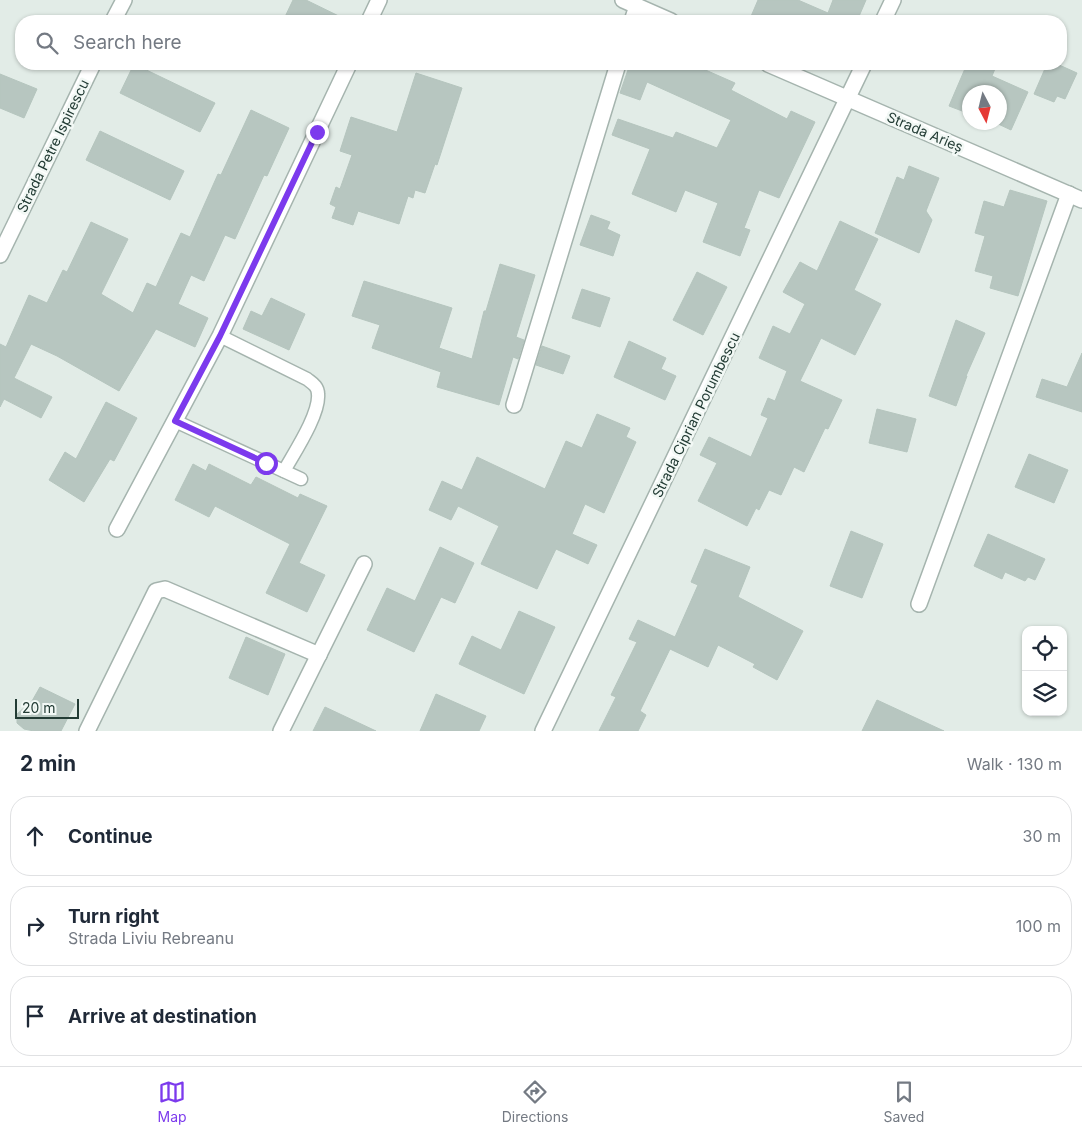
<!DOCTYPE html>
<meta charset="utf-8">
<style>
body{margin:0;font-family:Inter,sans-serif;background:#f2f2f3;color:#1f2937}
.controls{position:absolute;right:15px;bottom:15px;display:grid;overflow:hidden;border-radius:10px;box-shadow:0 1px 4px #0004}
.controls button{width:45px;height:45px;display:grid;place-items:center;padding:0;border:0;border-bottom:1px solid #e0e1e3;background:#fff;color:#1f2937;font:25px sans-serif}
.compass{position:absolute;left:962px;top:85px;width:45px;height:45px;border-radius:50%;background:#fff;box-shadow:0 1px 4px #0004;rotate:173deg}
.scale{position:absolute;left:15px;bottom:12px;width:64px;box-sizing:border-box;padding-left:5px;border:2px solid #233c35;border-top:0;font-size:14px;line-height:18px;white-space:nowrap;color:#233c35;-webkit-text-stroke:4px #f2f8f5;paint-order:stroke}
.stop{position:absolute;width:15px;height:15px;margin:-11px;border:4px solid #7c3aed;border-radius:50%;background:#fff}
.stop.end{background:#7c3aed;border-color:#fff;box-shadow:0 1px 5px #0008}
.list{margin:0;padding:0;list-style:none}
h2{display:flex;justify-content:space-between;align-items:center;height:65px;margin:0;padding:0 20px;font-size:21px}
h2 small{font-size:16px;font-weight:400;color:#747a83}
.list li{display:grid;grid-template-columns:32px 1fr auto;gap:15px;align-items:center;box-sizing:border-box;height:80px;margin:0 10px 10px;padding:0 10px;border:1px solid #e0e1e3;border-radius:20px}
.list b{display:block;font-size:19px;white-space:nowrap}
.list p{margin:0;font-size:16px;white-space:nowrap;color:#747a83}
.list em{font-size:16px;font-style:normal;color:#747a83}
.icon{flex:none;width:28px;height:28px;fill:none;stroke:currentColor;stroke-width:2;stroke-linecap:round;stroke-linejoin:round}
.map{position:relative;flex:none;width:1082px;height:731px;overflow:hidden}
.search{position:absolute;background:#fff;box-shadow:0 1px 4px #0004;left:15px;right:15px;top:15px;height:55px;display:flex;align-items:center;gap:12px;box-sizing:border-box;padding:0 18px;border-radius:20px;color:#747a83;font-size:19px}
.sheet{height:335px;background:#fff}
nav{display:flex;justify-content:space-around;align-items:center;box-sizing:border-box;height:70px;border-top:1px solid #e0e1e3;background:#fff;font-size:14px;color:#747a83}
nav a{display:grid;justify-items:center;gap:2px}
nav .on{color:#7c3aed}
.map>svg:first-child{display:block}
</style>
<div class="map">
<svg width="1082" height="731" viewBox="0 0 1082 731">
<rect width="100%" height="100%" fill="#e2ece7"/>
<g fill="#b7c6c0" stroke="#b5c5be">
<polygon points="293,0 306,0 349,21 283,21"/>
<polygon points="758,0 798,0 828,13 833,0 866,0 857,21 749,21"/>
<polygon points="134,64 215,103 200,132 120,93"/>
<polygon points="630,64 692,64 735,83 731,90 787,119 791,111 815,122 779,198 759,190 744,228 750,230 740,256 703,242 718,203 685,190 676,212 632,194 650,149 612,135 618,119 673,138 676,132 717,148 731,120 647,82 640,100 620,93"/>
<polygon points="967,64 997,64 992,76 1028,92 1011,130 994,122 1000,122 1000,92 970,92 970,114 949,106"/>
<polygon points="1047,64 1057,64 1077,73 1065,99 1057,96 1054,102 1034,94"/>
<polygon points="416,73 462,88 437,165 435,164 425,193 415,190 413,198 408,196 399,224 358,211 353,225 332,218 336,207 330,204 336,187 340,189 352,155 340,151 351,117 397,132"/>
<polygon points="0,74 37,89 24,118 0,108"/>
<polygon points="251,110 289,128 267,176 264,175 235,239 225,235 204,281 191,275 178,304 208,318 195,347 156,329 119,391 57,356 31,344 14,378 52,397 41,418 4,399 0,407 0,344 6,347 29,295 47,303 63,270 67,272 91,222 128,239 101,294 133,313 147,283 156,287 181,233 190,237 218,174 221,175"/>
<polygon points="100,131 184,171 170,200 86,160"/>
<polygon points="909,166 939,178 926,211 932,220 919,253 875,233 897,177 904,180"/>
<polygon points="1010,190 1047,201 1018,296 990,288 993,276 975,271 985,236 975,233 984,201 1004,207"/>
<polygon points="591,215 610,222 607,229 620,235 613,256 580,245"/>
<polygon points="840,221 878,239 854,290 881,304 855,355 821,338 800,381 842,400 828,429 825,428 804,472 794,467 781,495 769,490 759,510 756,508 747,526 698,501 717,463 700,455 709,437 751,457 768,418 761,415 768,398 775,401 787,371 759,358 773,326 790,334 805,304 783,292 800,262 817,271"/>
<polygon points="500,264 535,275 516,337 524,340 518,359 513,357 499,405 437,387 441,372 372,348 380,325 352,316 364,281 452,308 439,348 472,359 484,311 486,311"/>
<polygon points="697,272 727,287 703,335 673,320"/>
<polygon points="582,289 610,298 600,327 572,318"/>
<polygon points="271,298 305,314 289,350 243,329 251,311 262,316"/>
<polygon points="956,320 985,333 966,376 967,376 956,406 929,396"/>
<polygon points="629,341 666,358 661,369 676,376 665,400 614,377"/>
<polygon points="542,346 570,356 563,374 536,365"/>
<polygon points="1082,353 1082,412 1036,397 1042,379 1067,387"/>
<polygon points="106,402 137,418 114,461 110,459 84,502 49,480 65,452 76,459"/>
<polygon points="877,409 916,419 907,452 869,443"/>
<polygon points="597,414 630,428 626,437 636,442 604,513 585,504 572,534 597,545 588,564 556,549 537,589 481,564 499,526 458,506 451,520 429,510 442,481 462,490 477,457 545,489 566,441 582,448"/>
<polygon points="1029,454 1068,470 1054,503 1015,487"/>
<polygon points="193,464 206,471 209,464 251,485 256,477 298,498 300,494 327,506 299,563 325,575 307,612 266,593 290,544 215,506 209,517 175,500"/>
<polygon points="851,531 883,544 862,598 830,586"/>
<polygon points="988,534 1045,559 1035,580 1028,577 1025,581 1005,572 1002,579 974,566"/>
<polygon points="440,547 474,563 455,603 441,597 414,652 367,630 387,588 415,601"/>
<polygon points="705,549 750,567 738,597 803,631 777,680 753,667 755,664 718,645 708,667 670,649 640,711 646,715 638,731 599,731 616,697 611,695 637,642 629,639 638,620 675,637 698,585 691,582"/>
<polygon points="519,611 555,627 524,694 459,664 472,636 501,650"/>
<polygon points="246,637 285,654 268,695 229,678"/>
<polygon points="40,687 75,704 61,731 34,731 24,729 17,723 17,714 32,701"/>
<polygon points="436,694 486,716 479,731 420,731"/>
<polygon points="877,700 944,731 862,731"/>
<polygon points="325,707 376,731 313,731"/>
</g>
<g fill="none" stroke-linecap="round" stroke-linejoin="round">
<g stroke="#a5b4ae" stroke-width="15">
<g id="service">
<path d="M220 336 307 379C312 383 318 386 318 394 320 414 294 453 284 471"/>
<polyline points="175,421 301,479"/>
</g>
</g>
<g stroke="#a5b4ae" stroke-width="18">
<g id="minor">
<polyline points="113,21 124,0"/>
<polyline points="369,21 379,0"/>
<polyline points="632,21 637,6"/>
<polyline points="883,21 893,0"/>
<polyline points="0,255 93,64"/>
<polyline points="514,405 618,64"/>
<polyline points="117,529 220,336 349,64"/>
<polyline points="919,604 1069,194"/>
<polyline points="87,731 156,591 165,589 319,655"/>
<polyline points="281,731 364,564"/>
<polyline points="543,731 864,64"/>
</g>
</g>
<g stroke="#a5b4ae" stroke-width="18">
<g id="tertiary">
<polyline points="623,0 671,21"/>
<polyline points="768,64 1082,200"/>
</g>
</g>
<use href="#service" stroke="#fff" stroke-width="12"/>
<use href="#minor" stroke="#fff" stroke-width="15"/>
<use href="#tertiary" stroke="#fff" stroke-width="15"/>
</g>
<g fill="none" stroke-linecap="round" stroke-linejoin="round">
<polyline stroke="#7c3aed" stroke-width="6" points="266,463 175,421 220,336 317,132"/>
</g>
<g text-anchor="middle" stroke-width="5" stroke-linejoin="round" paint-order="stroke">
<g font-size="14" fill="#233c35" stroke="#f2f8f5">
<text transform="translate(925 132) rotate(23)" y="5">Strada Arieș</text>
<text transform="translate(53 146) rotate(-64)" y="5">Strada Petre Ispirescu</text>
<text transform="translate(696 415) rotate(-64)" y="5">Strada Ciprian Porumbescu</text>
</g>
</g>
</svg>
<div class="controls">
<button><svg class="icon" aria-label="locate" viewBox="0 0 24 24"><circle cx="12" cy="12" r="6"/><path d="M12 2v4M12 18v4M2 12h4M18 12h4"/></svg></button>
<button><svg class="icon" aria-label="layers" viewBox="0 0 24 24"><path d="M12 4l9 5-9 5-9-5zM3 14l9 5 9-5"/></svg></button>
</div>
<svg class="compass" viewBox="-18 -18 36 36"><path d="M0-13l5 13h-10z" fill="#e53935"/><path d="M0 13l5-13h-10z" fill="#747a83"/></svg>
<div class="scale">20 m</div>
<div class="stop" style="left:266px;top:463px"></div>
<div class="stop end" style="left:317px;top:132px"></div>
<div class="search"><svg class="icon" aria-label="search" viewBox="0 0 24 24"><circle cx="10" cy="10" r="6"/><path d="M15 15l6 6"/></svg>Search here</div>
</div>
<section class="sheet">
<h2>2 min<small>Walk · 130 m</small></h2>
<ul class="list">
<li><svg class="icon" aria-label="ahead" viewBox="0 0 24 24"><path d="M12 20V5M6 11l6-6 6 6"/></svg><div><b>Continue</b></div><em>30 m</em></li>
<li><svg class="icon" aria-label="right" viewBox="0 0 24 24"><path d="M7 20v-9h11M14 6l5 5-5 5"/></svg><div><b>Turn right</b><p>Strada Liviu Rebreanu</p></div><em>100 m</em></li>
<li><svg class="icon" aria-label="arrive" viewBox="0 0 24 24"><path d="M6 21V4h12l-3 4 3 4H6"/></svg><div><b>Arrive at destination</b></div></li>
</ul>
</section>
<nav>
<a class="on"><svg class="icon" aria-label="map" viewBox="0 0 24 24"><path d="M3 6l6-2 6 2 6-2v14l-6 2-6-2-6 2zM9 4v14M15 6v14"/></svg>Map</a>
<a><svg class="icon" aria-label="directions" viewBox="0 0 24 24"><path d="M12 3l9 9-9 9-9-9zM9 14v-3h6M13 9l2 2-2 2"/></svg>Directions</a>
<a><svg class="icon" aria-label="saved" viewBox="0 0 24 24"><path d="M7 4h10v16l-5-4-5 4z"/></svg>Saved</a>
</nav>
